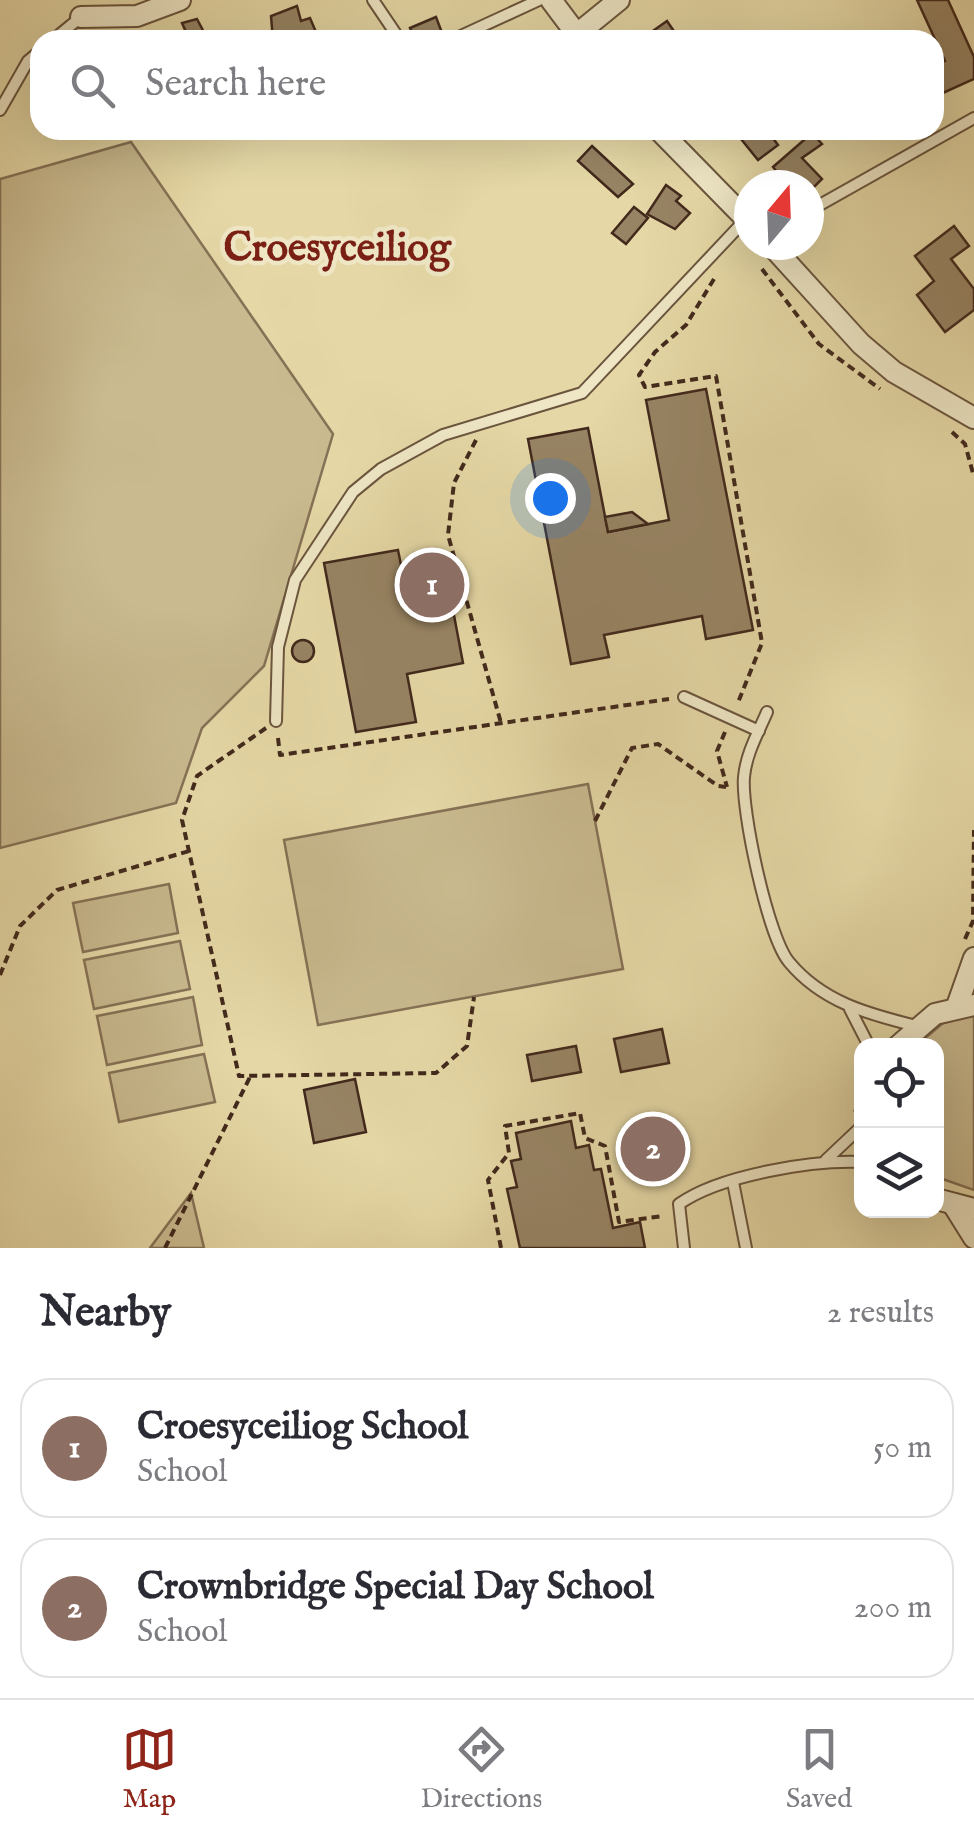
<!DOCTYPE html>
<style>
body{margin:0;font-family:"IM FELL English",serif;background:#f2f2f3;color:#2b2b33}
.controls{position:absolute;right:30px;bottom:30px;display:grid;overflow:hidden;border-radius:20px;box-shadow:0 10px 40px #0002}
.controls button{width:90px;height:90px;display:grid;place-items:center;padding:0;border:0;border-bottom:2px solid #e1e1e2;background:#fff;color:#2b2b33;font:50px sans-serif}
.compass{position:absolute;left:734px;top:170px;width:90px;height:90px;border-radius:50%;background:#fff;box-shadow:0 10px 40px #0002;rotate:19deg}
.you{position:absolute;left:550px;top:498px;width:35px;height:35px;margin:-25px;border:8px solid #fff;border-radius:50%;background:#1a73e8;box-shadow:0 0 0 15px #1a73e833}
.badge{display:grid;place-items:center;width:65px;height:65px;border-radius:50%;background:#8f2418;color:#fff;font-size:32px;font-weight:700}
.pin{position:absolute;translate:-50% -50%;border:5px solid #fff;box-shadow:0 2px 10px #0006}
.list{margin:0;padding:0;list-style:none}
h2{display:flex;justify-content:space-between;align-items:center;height:130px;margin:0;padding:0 40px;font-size:42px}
h2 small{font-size:32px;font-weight:400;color:#7c7c81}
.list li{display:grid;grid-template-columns:65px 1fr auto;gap:30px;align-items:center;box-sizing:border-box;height:140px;margin:0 20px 20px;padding:0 20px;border:2px solid #e1e1e2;border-radius:30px}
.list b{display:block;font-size:38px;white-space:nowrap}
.list p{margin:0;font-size:32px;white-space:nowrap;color:#7c7c81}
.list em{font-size:32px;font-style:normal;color:#7c7c81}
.icon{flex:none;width:55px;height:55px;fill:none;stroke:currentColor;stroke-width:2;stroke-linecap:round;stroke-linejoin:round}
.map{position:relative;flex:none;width:974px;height:1248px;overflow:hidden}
.search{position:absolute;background:#fff;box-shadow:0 10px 40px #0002;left:30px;right:30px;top:30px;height:110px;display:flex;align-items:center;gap:25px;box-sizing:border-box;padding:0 35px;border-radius:30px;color:#7c7c81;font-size:38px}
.sheet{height:450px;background:#fff}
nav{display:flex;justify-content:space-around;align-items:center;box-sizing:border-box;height:140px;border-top:2px solid #e1e1e2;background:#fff;font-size:28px;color:#7c7c81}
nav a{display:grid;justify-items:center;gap:5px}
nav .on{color:#8f2418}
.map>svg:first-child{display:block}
</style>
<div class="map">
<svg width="974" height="1248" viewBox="0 0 974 1248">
<rect width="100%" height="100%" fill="#e5d8a6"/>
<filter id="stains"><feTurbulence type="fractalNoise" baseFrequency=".002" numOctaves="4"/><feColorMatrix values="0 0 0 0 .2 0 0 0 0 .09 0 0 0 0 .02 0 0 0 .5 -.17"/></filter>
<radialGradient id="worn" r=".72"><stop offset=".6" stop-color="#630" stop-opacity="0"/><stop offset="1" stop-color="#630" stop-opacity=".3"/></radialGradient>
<g fill="#c9ba8f" stroke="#867256" stroke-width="2.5">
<polygon points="131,142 333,434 264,666 202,728 176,803 0,848 0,179"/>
<polygon points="588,784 623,969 318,1025 284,840"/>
<polygon points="169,884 178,933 83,952 73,903"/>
<polygon points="180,941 190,989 94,1009 84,960"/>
<polygon points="193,997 202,1045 107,1065 97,1016"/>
<polygon points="974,1014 974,1190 937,1177 936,1046 916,1046 943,1023"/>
<polygon points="204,1054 215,1102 119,1122 109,1073"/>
<polygon points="191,1193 204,1248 150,1248"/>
</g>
<g fill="#978464" stroke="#42291c" stroke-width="2.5">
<polygon points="917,0 948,0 974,57 974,79 934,97 934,66 945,61"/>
<polygon points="297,6 301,21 310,18 316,32 307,36 309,40 273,40 271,16"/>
<polygon points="436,17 444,38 415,40 410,28"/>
<polygon points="197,19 208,40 165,40 186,32 182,23"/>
<polygon points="667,21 680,40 640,40"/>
<polygon points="752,130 767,130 778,145 758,160 741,139"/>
<polygon points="812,133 822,144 802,158 822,179 810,191 795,175 785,182 773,167"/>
<polygon points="592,146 633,184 618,197 578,161"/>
<polygon points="666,185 681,196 676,201 690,213 675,229 647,214"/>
<polygon points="634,207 648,218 626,244 612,233"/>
<polygon points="954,226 969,246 951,259 974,289 974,310 945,332 917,295 934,281 915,256"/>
<polygon points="706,389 753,630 706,639 702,616 604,635 609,657 571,664 528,439 588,428 608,532 669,520 646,400"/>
<polygon points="632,512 648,524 608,532 605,517"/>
<polygon points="398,550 401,565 443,557 463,663 407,674 416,722 356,732 324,563"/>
<circle cx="303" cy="651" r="11"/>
<polygon points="662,1029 669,1063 621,1072 614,1039"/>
<polygon points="576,1046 581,1072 532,1081 527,1055"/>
<polygon points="355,1079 366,1132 314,1143 304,1090"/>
<polygon points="571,1121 576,1148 589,1145 594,1170 601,1169 613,1228 640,1222 645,1248 520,1248 507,1189 517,1187 511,1161 521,1159 516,1133"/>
</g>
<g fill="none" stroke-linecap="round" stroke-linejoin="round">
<g stroke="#6b553e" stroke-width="14">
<g id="service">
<polyline points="373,0 400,40"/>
<polyline points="53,40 81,17"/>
<polyline points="452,40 539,0"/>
<polyline points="0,110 28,61 40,51"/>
<polyline points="809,211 974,118"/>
<polyline points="684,697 759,731"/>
<path d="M767 712C758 733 746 754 744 777 741 810 768 937 789 962 822 1002 868 1014 916 1026"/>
<polyline points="276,721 278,647 295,580 353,492 381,469 443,435 582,393 746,219"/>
<polyline points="850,1009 869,1046"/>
<polyline points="826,1160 862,1126"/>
<polyline points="733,1182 746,1248"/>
<path d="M684 1248 679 1204C720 1175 812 1160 862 1162"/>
</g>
</g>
<g stroke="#6b553e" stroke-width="24">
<g id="minor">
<polyline points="551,0 581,40"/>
<polyline points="81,17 137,16 180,0"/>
<polyline points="576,35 619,0"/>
<polyline points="659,130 749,222"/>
<polyline points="771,245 861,344 894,372 974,418"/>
<polyline points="957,1006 974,958"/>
<polyline points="898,1046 935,1014 974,1005"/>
<polyline points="936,1199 974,1209"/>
<polyline points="954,1206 974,1238"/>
</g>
</g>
<g stroke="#42291c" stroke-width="4" stroke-dasharray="8 5" stroke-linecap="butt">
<polyline points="762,269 819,344 880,389"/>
<polyline points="714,279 686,325 655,352 639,375 645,387 716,376 762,643 737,705"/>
<polyline points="952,432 965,444 974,477"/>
<polyline points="476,440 454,483 448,535 501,723"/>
<polyline points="266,728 197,776 182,820 239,1076 436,1073 467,1046 474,997"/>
<polyline points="725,732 717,751 727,787"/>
<polyline points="278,738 280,755 669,699"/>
<polyline points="595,821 632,748 658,744 718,786 726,787"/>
<polyline points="965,939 973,921 974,830"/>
<polyline points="0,975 20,926 57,890 189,851"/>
<polyline points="855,1112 862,1096"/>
<polyline points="165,1248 250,1077"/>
<polyline points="501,1248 488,1180 509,1153 505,1126 580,1113 585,1138 605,1146 619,1222 663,1216"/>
</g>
<use href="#service" stroke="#eee6c5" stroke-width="10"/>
<use href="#minor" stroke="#eee6c5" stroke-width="20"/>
</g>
<g text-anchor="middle" stroke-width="9" stroke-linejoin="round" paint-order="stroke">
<g font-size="40" font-weight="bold" fill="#7a1f14" stroke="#eee6c5">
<text x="337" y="260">Croesyceiliog</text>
</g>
</g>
<rect width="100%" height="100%" filter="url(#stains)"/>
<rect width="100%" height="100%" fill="url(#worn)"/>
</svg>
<div class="controls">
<button><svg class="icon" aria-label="locate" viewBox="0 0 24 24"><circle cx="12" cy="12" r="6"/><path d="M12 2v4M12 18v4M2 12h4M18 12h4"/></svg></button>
<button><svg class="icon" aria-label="layers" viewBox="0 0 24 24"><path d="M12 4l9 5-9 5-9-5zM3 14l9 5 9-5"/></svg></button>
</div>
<svg class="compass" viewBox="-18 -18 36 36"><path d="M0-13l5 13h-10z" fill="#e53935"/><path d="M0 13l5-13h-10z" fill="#7c7c81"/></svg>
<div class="you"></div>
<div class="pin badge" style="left:432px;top:585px;background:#8d6e63">1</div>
<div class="pin badge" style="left:653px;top:1149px;background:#8d6e63">2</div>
<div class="search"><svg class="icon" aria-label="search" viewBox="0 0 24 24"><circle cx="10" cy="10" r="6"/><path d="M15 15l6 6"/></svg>Search here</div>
</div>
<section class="sheet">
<h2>Nearby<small>2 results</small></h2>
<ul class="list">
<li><span class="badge" style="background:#8d6e63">1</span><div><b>Croesyceiliog School</b><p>School</p></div><em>50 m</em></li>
<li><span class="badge" style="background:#8d6e63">2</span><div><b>Crownbridge Special Day School</b><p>School</p></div><em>200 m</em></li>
</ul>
</section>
<nav>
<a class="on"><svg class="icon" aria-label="map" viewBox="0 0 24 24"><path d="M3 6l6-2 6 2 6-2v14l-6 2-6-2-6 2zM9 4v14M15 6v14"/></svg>Map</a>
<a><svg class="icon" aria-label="directions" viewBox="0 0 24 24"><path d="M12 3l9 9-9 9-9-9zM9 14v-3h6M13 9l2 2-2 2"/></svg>Directions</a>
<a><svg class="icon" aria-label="saved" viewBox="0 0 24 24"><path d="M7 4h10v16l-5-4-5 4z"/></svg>Saved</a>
</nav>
